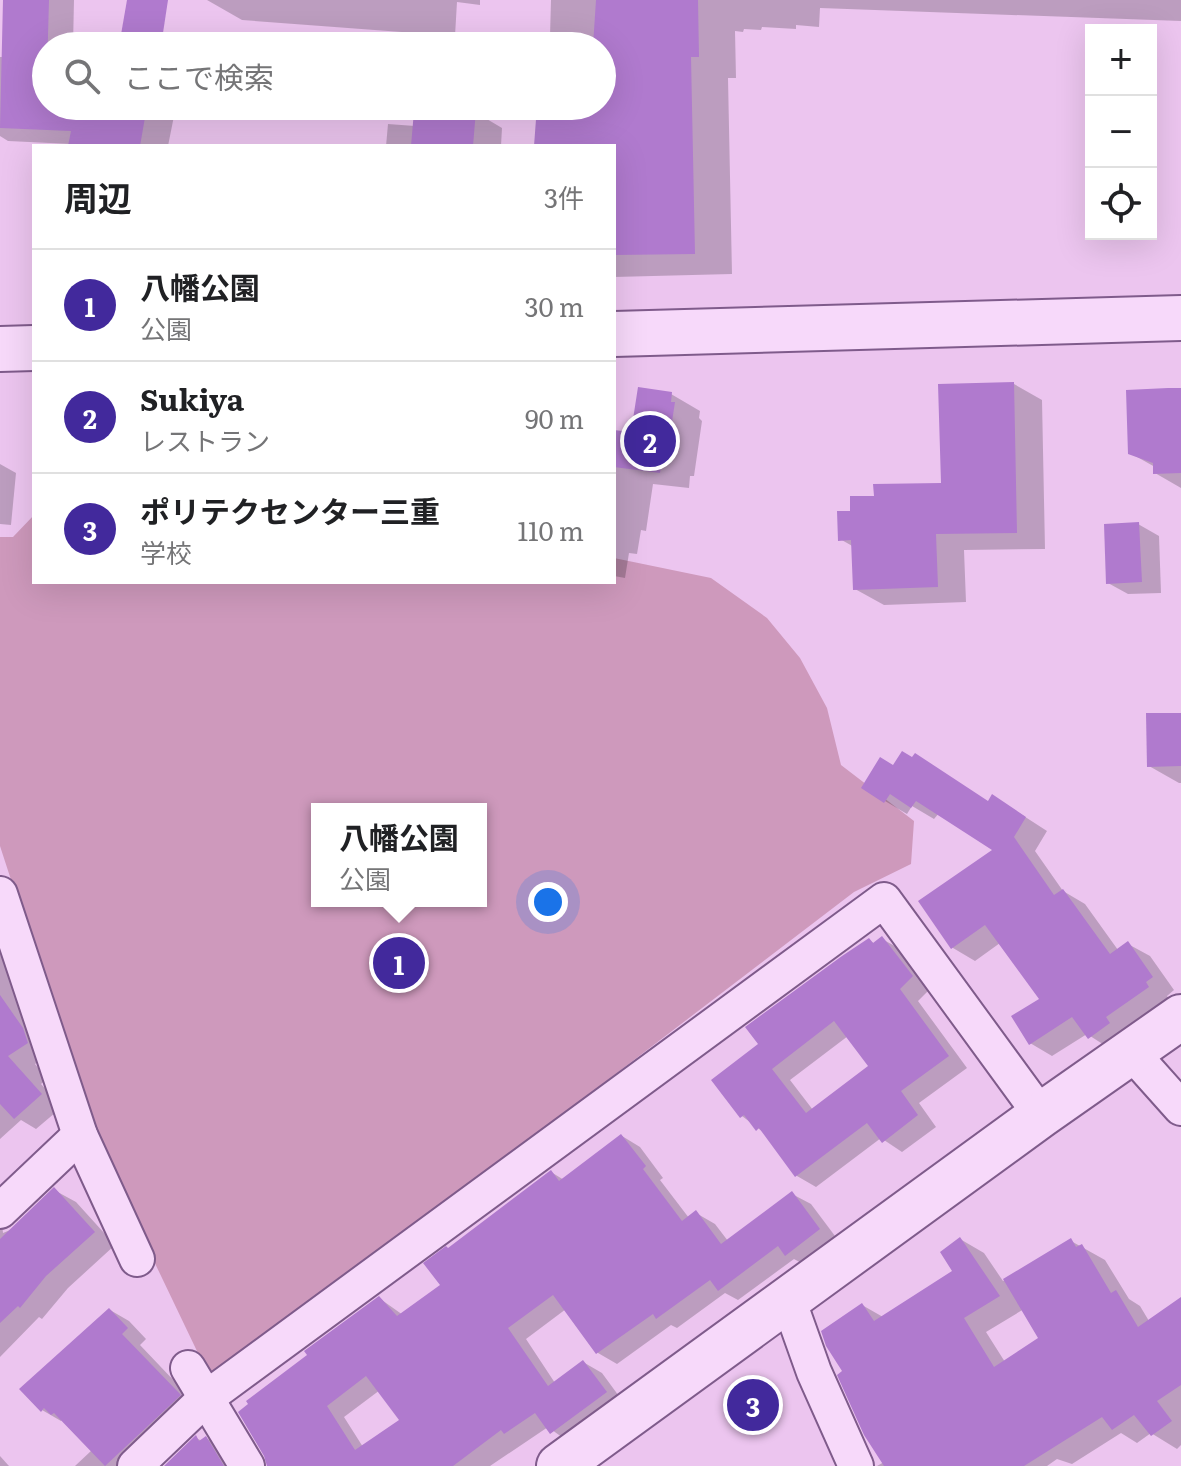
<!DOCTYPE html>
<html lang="ja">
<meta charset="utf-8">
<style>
body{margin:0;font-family:Literata,"Noto Sans JP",serif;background:#f2f2f2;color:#202124}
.controls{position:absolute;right:24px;top:24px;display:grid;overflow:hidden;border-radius:0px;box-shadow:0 8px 32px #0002}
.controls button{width:72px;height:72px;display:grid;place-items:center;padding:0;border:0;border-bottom:2px solid #e0e0e0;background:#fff;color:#202124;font:40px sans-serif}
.you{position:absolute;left:548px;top:902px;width:28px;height:28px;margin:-20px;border:6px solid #fff;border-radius:50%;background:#1a73e8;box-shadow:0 0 0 12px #1a73e833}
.badge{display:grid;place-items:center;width:52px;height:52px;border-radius:50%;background:#42299c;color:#fff;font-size:26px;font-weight:700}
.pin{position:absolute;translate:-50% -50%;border:4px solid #fff;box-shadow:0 2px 8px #0006}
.popup{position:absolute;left:311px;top:803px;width:176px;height:104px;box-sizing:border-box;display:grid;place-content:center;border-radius:0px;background:#fff;filter:drop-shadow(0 2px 6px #0005);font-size:26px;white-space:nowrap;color:#757577}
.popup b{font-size:30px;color:#202124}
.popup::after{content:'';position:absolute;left:50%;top:100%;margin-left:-16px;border:16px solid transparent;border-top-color:#fff}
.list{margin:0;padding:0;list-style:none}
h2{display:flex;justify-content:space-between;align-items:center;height:104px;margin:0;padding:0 32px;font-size:34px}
h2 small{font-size:26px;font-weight:400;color:#757577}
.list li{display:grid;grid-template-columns:52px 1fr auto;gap:24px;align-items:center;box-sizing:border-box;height:112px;padding:0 32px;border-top:2px solid #e0e0e0}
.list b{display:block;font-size:30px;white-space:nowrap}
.list p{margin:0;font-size:26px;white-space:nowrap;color:#757577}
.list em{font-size:26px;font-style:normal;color:#757577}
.icon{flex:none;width:44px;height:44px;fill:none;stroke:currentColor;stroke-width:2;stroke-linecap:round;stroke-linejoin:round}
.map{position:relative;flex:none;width:1181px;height:1466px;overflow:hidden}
.search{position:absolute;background:#fff;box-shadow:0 8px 32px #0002;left:32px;top:32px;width:584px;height:88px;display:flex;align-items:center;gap:20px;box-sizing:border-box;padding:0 28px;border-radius:44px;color:#757577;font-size:30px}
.panel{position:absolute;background:#fff;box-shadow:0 8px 32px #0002;left:32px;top:144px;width:584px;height:440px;border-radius:0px}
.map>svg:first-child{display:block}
</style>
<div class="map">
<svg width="1181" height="1466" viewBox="0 0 1181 1466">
<rect width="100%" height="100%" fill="#ecc5ef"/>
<path fill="#ce99bc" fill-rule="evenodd" d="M34 515V582H614V558L711 578 767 618 800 658 827 708 841 765 914 821 911 864 854 892 220 1376 207 1372 95 1138 0 846V537H13ZM317 809H481V901H317Z"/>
<g fill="#0003" fill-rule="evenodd">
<polygon points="5,0 74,0 73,46 46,46 46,106 176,106 168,146 70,146 71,144 8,141 0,136 0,57 4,57"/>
<polygon points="207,0 480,0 480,5 457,2 455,36 242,20"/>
<polygon points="551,0 1181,0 1181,21 820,8 819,27 796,25 796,29 762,27 761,30 744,29 743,32 735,31 736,78 728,78 732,274 614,277 614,146 536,146 539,106 602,106 602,46 543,46 544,36 550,36"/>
<polygon points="162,38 176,46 121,46"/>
<polygon points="475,112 502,128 501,146 386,146 388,124 415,126 451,115"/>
<polygon points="1014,384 1042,400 1045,549 964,550 966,602 884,605 855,589 854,547 840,539 853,513 943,484"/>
<polygon points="1181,390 1181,488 1155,473 1155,467 1130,453"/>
<polygon points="671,394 700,411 699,418 702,421 694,476 690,476 689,488 653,484 646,531 641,530 637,554 629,553 625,578 614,576 614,432 633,434"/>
<polygon points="0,464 16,473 11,525 0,524"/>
<polygon points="1138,524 1159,536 1161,593 1128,594 1108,583"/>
<polygon points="1181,715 1181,783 1179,783 1149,766"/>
<polygon points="894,767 989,802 993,796 1047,831 1035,851 1063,891 1085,904 1118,950 1128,944 1150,956 1174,990 1167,996 1170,1001 1112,1050 1087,1034 1052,1056 1030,1043 1042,999 1000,943 975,961 953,948 921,901 995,850 939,813 934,819 912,806 907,814 885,801"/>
<path d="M882 939 902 950 931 988 918 1001 967 1068 919 1103 936 1127 902 1152 881 1138 816 1187 797 1176 767 1135 742 1116 761 1045 869 940 875 944ZM848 1036 871 1066 813 1110 790 1080Z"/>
<polygon points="0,954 24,991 49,1055 35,1064 47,1079 41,1084 62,1107 36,1129 21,1120 0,1139"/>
<path d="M622 1136 640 1147 663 1178 660 1180 689 1218 696 1213 715 1224 728 1241 792 1194 811 1204 838 1240 805 1265 794 1259 738 1300 725 1293 677 1328 671 1325 617 1364 598 1353 566 1309 526 1339 555 1383 583 1362 602 1373 624 1403 570 1443 548 1427 490 1466H288L379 1298 403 1315 443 1285 449 1250 551 1172 564 1180ZM380 1390 402 1420 363 1447 344 1417Z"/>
<polygon points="54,1190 76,1202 115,1245 68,1288 42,1319 39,1317 0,1357 0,1204 3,1233 15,1228"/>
<path d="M960 1239 984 1253 1003 1281 1071 1241 1105 1260 1129 1299 1140 1306 1149 1321 1181 1299V1445L1177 1449 1151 1433 1137 1443 1121 1433 1072 1464 1057 1459 1047 1466H877L884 1462 845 1372 862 1305 883 1317 955 1272ZM1024 1309 1041 1338 1005 1362 986 1332Z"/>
<polygon points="110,1310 129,1321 146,1339 140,1345 198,1406 138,1466 75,1466 92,1450 63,1419 61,1421 42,1410"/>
<polygon points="196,1438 202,1441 206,1438 225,1449 235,1466 167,1466"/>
<polygon points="0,1456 9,1466 0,1466"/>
</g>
<g fill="#b07ace" fill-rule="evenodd">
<polygon points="3,0 49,0 46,106 147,106 140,146 68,146 71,131 0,128"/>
<polygon points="127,0 168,0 161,46 119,46"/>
<polygon points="596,0 698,0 699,57 691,57 695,254 614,255 614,146 534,146 537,106 602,106 602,46 593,46"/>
<polygon points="449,108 476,110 473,146 411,146 414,111 449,113"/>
<polygon points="1014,382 1017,533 936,534 938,587 853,590 851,540 838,541 837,511 850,511 850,496 874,496 873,484 941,483 938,384"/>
<polygon points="638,387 672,392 671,402 675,402 666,461 662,461 660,473 614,467 614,430 631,432"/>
<polygon points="1168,388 1181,388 1181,473 1153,474 1153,463 1128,454 1126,390"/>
<polygon points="1139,522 1142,582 1106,584 1104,524"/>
<polygon points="1146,713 1181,713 1181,766 1147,767"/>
<polygon points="902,751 912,757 915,753 988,801 992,794 1026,817 1014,837 1054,895 1063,889 1110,954 1128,941 1153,977 1146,982 1149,987 1106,1017 1110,1023 1088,1039 1072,1017 1029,1045 1011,1016 1039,999 985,925 951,949 918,901 992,850 916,801 911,808 890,794 884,803 861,788 880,757 893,765"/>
<path d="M882 936 913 976 900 989 949 1056 901 1091 918 1115 882 1143 867 1123 795 1177 759 1128 756 1131 744 1115 740 1118 711 1080 758 1044 745 1027 842 956 869 938 873 943ZM834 1021 868 1066 806 1113 772 1069Z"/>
<polygon points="0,995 23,1028 28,1043 8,1056 42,1094 14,1119 0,1104"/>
<path d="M621 1134 646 1166 643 1169 682 1221 696 1210 721 1244 792 1191 820 1229 785 1256 778 1246 718 1291 710 1280 656 1319 653 1314 596 1354 553 1295 508 1328 548 1386 583 1360 607 1392 550 1434 535 1413 504 1434 501 1430 453 1466H267L264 1456 238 1412 248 1404 246 1401 307 1355 304 1351 379 1296 397 1316 440 1285 423 1263 446 1246 448 1248 551 1170 559 1181ZM366 1376 399 1420 355 1450 327 1406Z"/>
<polygon points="54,1187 95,1232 46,1276 20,1308 18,1306 0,1323 0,1239"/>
<polygon points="960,1237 1000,1296 964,1318 994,1367 1038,1338 1003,1279 1071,1238 1076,1247 1082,1244 1111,1293 1116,1290 1138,1327 1181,1297 1181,1385 1157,1401 1172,1421 1151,1436 1134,1415 1112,1430 1102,1417 1024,1466 884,1466 864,1435 837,1375 842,1371 826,1346 821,1331 862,1303 874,1321 952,1271 940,1252"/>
<polygon points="109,1308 128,1328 122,1334 181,1395 105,1466 54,1413 51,1415 44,1408 41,1412 19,1389"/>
<polygon points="196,1435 199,1441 206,1436 224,1466 164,1466"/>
</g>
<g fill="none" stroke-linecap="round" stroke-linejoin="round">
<g stroke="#7f5b8b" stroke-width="38">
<g id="minor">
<polyline points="0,894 80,1135 137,1259"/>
<polyline points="1131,1052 1181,1108"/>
<polyline points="0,1211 80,1135"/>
<polyline points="788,1299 814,1372 856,1466"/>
<polyline points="188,1368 247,1466"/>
<polyline points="135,1466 205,1399 884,900 1041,1115"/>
</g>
</g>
<g stroke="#7f5b8b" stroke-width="48">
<g id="tertiary">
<polyline points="614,334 1181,318"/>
<polyline points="0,349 34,348"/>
<polyline points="559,1466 1041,1115 1181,1017"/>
</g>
</g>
<use href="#minor" stroke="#f7d9fa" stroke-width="34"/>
<use href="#tertiary" stroke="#f7d9fa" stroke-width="44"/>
</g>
</svg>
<div class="controls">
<button>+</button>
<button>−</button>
<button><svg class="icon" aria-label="locate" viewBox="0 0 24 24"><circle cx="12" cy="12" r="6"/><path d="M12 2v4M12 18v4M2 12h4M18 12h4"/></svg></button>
</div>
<div class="you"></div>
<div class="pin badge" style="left:399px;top:963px">1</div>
<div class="popup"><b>八幡公園</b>公園</div>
<div class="pin badge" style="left:650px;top:441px">2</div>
<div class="pin badge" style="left:753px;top:1405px">3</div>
<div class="search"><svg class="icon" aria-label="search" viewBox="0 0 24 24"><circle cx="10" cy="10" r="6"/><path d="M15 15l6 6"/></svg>ここで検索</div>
<section class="panel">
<h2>周辺<small>3件</small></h2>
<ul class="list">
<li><span class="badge">1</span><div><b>八幡公園</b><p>公園</p></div><em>30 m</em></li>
<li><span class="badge">2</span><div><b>Sukiya</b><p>レストラン</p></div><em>90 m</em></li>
<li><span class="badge">3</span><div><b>ポリテクセンター三重</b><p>学校</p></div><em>110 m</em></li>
</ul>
</section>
</div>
